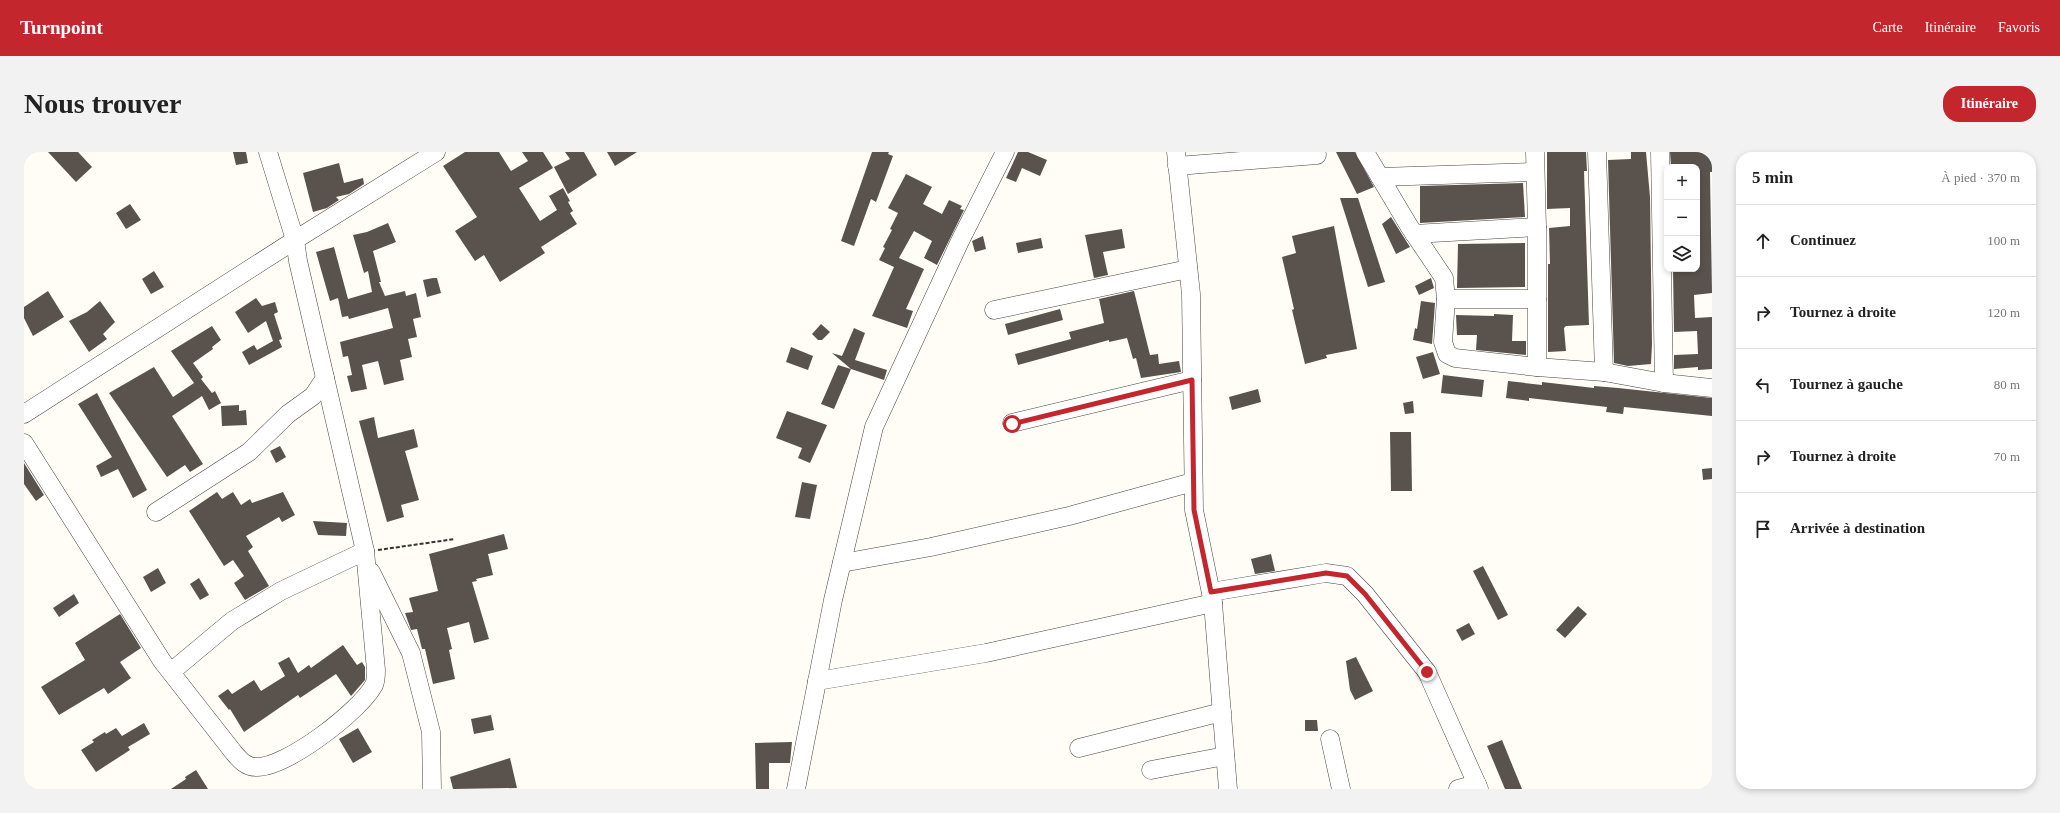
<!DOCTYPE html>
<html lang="fr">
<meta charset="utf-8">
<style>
body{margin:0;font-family:Georgia,serif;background:#f2f2f2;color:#222}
.controls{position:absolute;right:12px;top:12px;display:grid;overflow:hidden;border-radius:8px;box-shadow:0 2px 6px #0003}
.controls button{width:36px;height:36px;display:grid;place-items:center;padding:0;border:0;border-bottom:1px solid #e0e0e0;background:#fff;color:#222;font:20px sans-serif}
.stop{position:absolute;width:12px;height:12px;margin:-9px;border:3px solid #c4262e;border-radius:50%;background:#fff}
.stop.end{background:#c4262e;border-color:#fff;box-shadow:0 1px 4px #0008}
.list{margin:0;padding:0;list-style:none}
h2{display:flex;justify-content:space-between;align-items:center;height:52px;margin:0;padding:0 16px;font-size:17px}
h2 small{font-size:13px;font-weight:400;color:#767676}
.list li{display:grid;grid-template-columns:26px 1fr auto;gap:12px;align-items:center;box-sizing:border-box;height:72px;padding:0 16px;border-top:1px solid #e0e0e0}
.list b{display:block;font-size:15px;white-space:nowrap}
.list em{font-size:13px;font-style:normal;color:#767676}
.icon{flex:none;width:22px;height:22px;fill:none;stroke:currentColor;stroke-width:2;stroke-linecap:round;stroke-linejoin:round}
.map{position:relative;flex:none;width:1688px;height:637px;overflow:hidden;border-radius:16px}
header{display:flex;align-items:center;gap:24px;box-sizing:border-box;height:56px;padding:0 20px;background:#c4262e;color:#fff}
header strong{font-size:19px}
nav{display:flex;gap:22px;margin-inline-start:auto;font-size:14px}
.intro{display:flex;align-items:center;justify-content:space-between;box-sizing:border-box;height:96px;padding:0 24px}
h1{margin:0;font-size:28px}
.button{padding:10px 18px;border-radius:16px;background:#c4262e;color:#fff;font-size:14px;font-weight:700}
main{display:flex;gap:24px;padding:0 24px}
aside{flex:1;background:#fff;border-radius:16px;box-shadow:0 2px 6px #0003}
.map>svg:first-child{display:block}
</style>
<header>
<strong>Turnpoint</strong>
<nav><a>Carte</a><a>Itinéraire</a><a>Favoris</a></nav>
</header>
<div class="intro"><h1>Nous trouver</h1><a class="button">Itinéraire</a></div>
<main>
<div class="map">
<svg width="1688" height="637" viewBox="0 0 1688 637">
<rect width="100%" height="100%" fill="#fffdf5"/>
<g fill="#5a524d">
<polygon points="24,0 54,0 68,15 52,30"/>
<polygon points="209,0 222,0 224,11 212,13"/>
<polygon points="441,0 475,0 487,19 504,9 498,0 519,0 529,16 495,36 516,69 533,58 525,44 539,36 546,49 544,50 549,59 546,61 553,72 517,95 521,101 476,130 460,103 451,109 431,79 453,65 419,14"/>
<polygon points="541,0 560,0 573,23 544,42 530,15 546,7"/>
<polygon points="583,0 613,0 591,14"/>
<polygon points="848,0 865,0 864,2 869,4 852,50 847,47 830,94 817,89"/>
<polygon points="994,0 1004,0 1023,8 1016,24 998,16 992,30 982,26"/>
<polygon points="1312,0 1331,0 1350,35 1333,42"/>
<polygon points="1523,0 1562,0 1563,19 1560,19 1565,173 1542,174 1540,176 1542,199 1524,200 1524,112 1526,112 1525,76 1546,74 1546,56 1523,57"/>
<polygon points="1607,0 1622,0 1626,45 1628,192 1627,212 1604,214 1590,211 1584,8 1607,7"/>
<polygon points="1646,0 1688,0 1688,20 1686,20 1688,141 1670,143 1671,166 1688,165 1688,217 1674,218 1674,215 1650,217 1650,203 1674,202 1673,179 1650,180 1649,117 1674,117 1673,15 1647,15"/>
<polygon points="315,11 320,31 339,26 340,32 325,42 312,45 315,48 303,56 289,60 279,21"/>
<polygon points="882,22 908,35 899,52 918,62 925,48 938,54 936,57 940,58 913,113 900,106 908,89 890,79 875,106 900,117 882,157 889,159 883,176 848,164 870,115 855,108 861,96 859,95 868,78 866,77 874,61 864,56"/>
<polygon points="1499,31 1501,65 1396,71 1396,34"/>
<polygon points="1316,46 1334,46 1361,130 1344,135"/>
<polygon points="106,52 117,68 102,77 92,61"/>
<polygon points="1367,65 1386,95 1372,102 1358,72"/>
<polygon points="364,71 372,90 349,99 357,130 355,130 361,144 381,139 382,144 392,141 397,165 389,167 393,185 384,187 388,205 376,208 380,228 360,233 354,209 338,213 343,237 327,240 323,224 328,223 324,204 319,205 316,190 369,176 364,156 325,167 324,164 318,165 314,146 306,149 292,100 310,95 324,147 348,140 344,119 340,121 329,83 343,80"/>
<polygon points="1310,74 1333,197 1302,203 1303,206 1281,212 1268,158 1270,157 1258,105 1272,101 1268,84"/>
<polygon points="1098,77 1101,96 1079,100 1084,123 1070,126 1061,83"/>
<polygon points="959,84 962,97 951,100 948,89"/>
<polygon points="1017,86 1019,96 994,101 992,91"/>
<polygon points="1501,91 1501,135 1433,136 1434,92"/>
<polygon points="130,119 140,135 127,142 118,127"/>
<polygon points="409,126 413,126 417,141 403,145 399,128"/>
<polygon points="1407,126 1410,136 1395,143 1391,134"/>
<polygon points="24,139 40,165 9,184 0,166 0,155"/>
<polygon points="1110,139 1126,203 1134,202 1135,212 1155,209 1157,220 1117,226 1112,206 1109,207 1103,186 1085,190 1085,188 994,213 991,202 1047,187 1045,180 1080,171 1075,147"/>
<polygon points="232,146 238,154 251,150 254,160 250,162 258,187 255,188 258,195 225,213 218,200 230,193 233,198 249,189 242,169 224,181 211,160"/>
<polygon points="76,149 91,170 79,182 83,187 65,200 45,169 63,160"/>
<polygon points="1397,149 1411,151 1408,192 1389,188 1391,176 1393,177"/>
<polygon points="1036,157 1039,168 984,183 981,172"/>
<polygon points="1470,162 1489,163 1488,189 1502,189 1502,203 1452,198 1453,183 1433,183 1432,163 1470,164"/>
<polygon points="797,172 806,180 798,188 794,188 788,182"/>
<polygon points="188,174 197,188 188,195 189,197 169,211 179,225 177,227 188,241 191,239 197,251 185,258 178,244 148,264 179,312 166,320 161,313 143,325 85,241 130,215 149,245 170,231 147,199"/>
<polygon points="830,176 841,181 831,208 863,218 860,228 827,217 810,257 797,252 814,213 827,217 808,201 818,204"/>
<polygon points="767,195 789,204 784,218 762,210"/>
<polygon points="1409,200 1416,222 1399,227 1392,205"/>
<polygon points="1419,223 1460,228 1458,245 1417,241"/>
<polygon points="1484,229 1518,233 1518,230 1570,236 1570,234 1594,236 1688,246 1688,264 1600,255 1599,262 1582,260 1583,255 1505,246 1505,249 1482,246"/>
<polygon points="1234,237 1237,250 1208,258 1205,245"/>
<polygon points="73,241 123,338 109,346 94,317 77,325 72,314 88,305 54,252"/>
<polygon points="1389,249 1390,261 1381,262 1379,251"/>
<polygon points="215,253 215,259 222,258 223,273 198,274 197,254"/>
<polygon points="763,259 803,273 786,311 774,306 778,296 752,286"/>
<polygon points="350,265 354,286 390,277 394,295 381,299 395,348 377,353 380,365 363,370 335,269"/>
<polygon points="1366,280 1387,280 1388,339 1367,339"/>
<polygon points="256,294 262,305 252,311 246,299"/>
<polygon points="0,311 20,343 12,349 0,332"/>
<polygon points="1688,316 1688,327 1679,328 1678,317"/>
<polygon points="778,330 793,333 786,367 771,365"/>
<polygon points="193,340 198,347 209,340 217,353 226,347 228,351 259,340 271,363 258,370 255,365 222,384 229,395 224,399 245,434 221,448 210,431 220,424 209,408 200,414 165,359"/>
<polygon points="289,369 323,371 322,384 294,383"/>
<polygon points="480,382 484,397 464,402 469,423 452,427 453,429 448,430 465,487 450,491 445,470 423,476 428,497 425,498 431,527 409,532 401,497 398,497 393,477 387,478 381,461 389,460 385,446 414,439 405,402"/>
<polygon points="1247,402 1251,419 1231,422 1227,407"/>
<polygon points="1459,414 1484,463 1474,468 1449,419"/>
<polygon points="134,416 142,431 127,440 119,425"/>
<polygon points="175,426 185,443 176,448 166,432"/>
<polygon points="50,442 55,451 35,465 29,456"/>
<polygon points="1554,454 1563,462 1541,486 1532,478"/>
<polygon points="96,462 117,496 96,510 107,526 84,542 80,536 35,563 17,535 61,508 51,491"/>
<polygon points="1445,471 1451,482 1438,489 1432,478"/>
<polygon points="319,493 333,513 338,510 341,515 341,528 327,544 312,522 276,546 274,543 220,580 206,557 205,558 194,544 204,537 208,542 230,528 237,539 261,524 254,511 265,505 274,521 285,513 287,516"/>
<polygon points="1332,505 1349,539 1331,548 1326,538 1322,509"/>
<polygon points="467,563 470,578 450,582 447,567"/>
<polygon points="1281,568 1293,568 1294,579 1281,579"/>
<polygon points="120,571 126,582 104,595 106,598 72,620 57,598 70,590 68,588 81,580 82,582 92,576 98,584"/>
<polygon points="334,576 348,600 329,611 315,587"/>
<polygon points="1478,588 1498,637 1481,637 1463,594"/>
<polygon points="768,590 766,611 745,611 745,637 732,637 731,591"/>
<polygon points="486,606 493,636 429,637 426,625"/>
<polygon points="172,618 184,637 147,637 162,627 161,625"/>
</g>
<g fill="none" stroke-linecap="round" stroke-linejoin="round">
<g stroke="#444" stroke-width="19">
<g id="minor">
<polyline points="1152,0 1167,142 1170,358 1189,451 1204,637"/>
<polyline points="1341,0 1385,74 1420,126 1422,147 1419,190 1423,202 1431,206 1513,215 1580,220 1640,231 1688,236"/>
<polyline points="1511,0 1513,75 1513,215"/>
<polyline points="1573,0 1580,220"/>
<polyline points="1636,0 1640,231"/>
<polyline points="1153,14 1293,3"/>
<polyline points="1356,25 1511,20"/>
<polyline points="1390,82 1513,75"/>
<polyline points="1422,147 1513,147"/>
<polyline points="970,158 1164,117"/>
<polyline points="0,262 271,88 412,0"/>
<polyline points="988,271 1168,228"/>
<path d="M0 291 138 509 210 601C216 608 222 615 232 615 262 616 336 559 350 533 352 529 352 523 352 518L341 399 274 109 271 88 244 0"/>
<polyline points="132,360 225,300 264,262 289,244 301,226"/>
<polyline points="818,411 907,395 1045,364 1169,330"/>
<polyline points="347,420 387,501 407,580 408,637"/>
<polyline points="1187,440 1302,421 1323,424 1341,442 1403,520 1455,637"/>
<polyline points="147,520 208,469 257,439 341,399"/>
<polyline points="793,529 962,501 1189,451"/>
<polyline points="1306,587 1317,637"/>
<polyline points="1055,596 1198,560"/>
<polyline points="1127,618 1201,604"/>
<polyline points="772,637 809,448 850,275 936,89 981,0"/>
<polyline points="1434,637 1453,632"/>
</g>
</g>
<polyline stroke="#333" stroke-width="2" stroke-dasharray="4 2" stroke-linecap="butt" points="354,398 431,387"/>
<use href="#minor" stroke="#fff" stroke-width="18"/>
</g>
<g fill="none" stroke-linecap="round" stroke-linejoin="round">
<polyline stroke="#c4262e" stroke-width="5" points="988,272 1168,228 1170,358 1187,440 1302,421 1323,424 1341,442 1403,520"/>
</g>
</svg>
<div class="controls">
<button>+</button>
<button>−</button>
<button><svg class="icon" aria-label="layers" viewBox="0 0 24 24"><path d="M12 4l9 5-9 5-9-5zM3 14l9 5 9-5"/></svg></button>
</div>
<div class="stop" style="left:988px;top:272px"></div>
<div class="stop end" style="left:1403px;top:520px"></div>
</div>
<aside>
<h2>5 min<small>À pied · 370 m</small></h2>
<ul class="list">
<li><svg class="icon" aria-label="ahead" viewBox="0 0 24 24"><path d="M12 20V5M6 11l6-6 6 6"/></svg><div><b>Continuez</b></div><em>100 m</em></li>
<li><svg class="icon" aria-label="right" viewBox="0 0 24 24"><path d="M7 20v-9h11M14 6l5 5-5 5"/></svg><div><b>Tournez à droite</b></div><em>120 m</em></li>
<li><svg class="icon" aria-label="left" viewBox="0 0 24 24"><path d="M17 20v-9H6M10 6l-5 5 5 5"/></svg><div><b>Tournez à gauche</b></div><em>80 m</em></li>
<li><svg class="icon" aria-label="right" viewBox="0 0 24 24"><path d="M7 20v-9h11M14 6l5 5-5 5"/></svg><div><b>Tournez à droite</b></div><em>70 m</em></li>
<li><svg class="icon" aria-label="arrive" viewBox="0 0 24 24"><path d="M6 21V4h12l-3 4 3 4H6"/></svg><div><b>Arrivée à destination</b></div></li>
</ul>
</aside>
</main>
